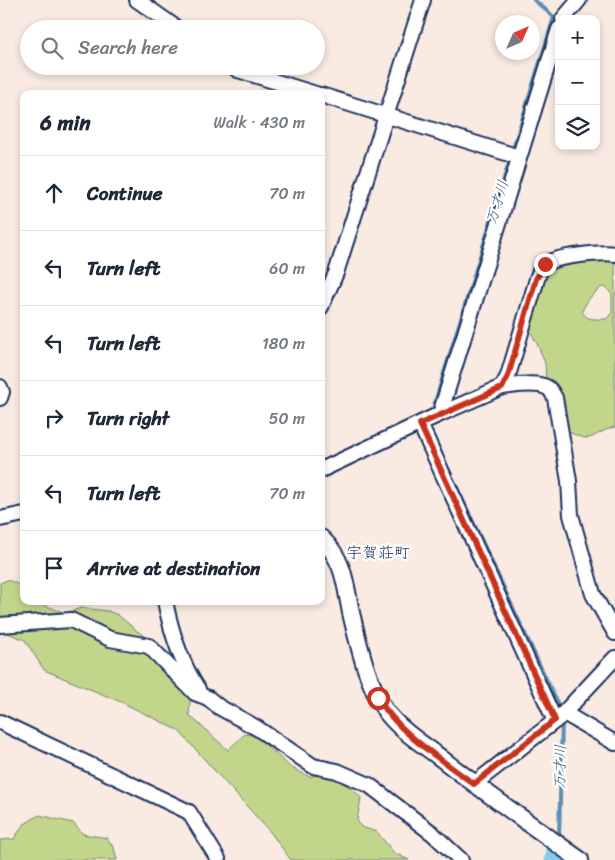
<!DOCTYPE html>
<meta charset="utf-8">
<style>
body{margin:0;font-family:Sriracha,"Klee One",sans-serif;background:#f6f6f7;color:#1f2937}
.controls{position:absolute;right:15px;top:15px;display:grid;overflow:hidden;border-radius:10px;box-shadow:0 2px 8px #0003}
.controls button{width:45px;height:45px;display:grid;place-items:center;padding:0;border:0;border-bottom:1px solid #e0e1e3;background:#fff;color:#1f2937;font:25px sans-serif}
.compass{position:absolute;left:495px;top:15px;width:45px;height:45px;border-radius:50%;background:#fff;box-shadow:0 2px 8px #0003;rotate:45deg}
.stop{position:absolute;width:15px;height:15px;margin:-11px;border:4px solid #c8321e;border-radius:50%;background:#fff}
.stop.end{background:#c8321e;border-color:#fff;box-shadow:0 1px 5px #0008}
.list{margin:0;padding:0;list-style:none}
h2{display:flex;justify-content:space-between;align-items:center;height:65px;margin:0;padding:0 20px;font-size:21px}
h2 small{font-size:16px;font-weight:400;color:#747a83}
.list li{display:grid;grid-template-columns:32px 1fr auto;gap:15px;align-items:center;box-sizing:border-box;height:75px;padding:0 20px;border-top:1px solid #e0e1e3}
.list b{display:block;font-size:19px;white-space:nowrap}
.list em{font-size:16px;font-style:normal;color:#747a83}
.icon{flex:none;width:28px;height:28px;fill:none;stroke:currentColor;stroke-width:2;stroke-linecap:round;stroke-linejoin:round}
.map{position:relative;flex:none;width:615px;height:860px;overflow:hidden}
.search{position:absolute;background:#fff;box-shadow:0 2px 8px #0003;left:20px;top:20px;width:305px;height:55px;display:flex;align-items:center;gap:12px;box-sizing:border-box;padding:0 18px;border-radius:28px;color:#747a83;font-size:19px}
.panel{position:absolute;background:#fff;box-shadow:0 2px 8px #0003;left:20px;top:90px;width:305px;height:515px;border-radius:10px}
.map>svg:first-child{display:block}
</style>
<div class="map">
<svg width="615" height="860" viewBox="0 0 615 860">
<rect width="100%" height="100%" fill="#f9eae2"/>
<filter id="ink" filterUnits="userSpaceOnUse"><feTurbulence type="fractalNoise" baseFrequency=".02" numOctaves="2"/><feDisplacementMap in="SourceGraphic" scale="10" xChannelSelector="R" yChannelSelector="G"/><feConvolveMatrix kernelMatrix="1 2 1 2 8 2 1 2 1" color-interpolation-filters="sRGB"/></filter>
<g filter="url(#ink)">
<g fill="#c2d68b" stroke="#6e8274" fill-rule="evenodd">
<path d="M615 258V427C590 433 596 446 567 431L546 380 545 363 539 348 528 326 546 272 567 262ZM602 287 607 288 612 295V313L606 319C596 319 586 321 582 311 586 302 593 293 602 287Z"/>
<path d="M7 580C20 584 24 587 24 601 38 601 52 609 66 613L81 608 108 611 118 615 137 631 179 660 193 665 200 676 191 691 189 715 228 750 245 734 256 736 290 767 310 777C314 776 318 774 322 775 335 777 354 788 361 798L357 820 361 827 377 832 394 853 409 860H291L271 833 178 730 121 702 44 670 25 640 0 630V583Z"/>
<polygon points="39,815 73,823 83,834 107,838 114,848 117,860 0,860 0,840 14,839 23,825"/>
</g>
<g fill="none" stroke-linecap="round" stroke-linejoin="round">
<g stroke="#5d8db2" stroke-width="4">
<polyline points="512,152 554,17 534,0"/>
<polyline points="432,412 510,159"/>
<polyline points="428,425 561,711"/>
<polyline points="559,838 562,721"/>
</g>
<polyline stroke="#89cbea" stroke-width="21" points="555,860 557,852"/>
<g stroke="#1b2f5e" stroke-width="18">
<g id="minor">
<polyline points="137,0 178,29"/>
<polyline points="563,19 579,0"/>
<polyline points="232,66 238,70 316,94"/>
<polyline points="321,95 519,157"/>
<polyline points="321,307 336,273 423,0"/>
<polyline points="0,387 2,392 0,398"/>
<path d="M502 387C514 386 536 381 548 388 551 390 553 394 555 398L569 481 571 515 593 594 615 633"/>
<polyline points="440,414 559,29"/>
<polyline points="420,424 555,721"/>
<path d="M321 470 440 414 502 387 508 376 537 279C539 274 540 268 544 265 554 256 602 252 615 254"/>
<polyline points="0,519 24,514"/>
<path d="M165 601C171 631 181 663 198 689"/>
<polyline points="0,625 71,620 110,639 149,646 195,693 208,698 219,707 257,728 313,766 337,771 369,785 432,833 461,860"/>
<polyline points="564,713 615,743"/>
<polyline points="0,722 189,812 218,859"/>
<polyline points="474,784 560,717 615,658"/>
</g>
</g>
<g stroke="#1b2f5e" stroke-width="20">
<path id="tertiary" d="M321 538C346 561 345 587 352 617 359 646 368 685 385 710 399 730 423 744 442 759 487 794 534 827 580 860"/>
</g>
<use href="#minor" stroke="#fff" stroke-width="14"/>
<use href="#tertiary" stroke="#fff" stroke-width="16"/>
</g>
</g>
<g fill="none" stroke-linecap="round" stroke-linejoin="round" filter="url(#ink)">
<path stroke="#c8321e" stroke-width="6" d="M378 698C398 733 442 760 474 784L555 720 420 424 502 388 508 376 536 279 545 264"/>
</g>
<g text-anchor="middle" stroke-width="4.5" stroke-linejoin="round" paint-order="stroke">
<g font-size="15" font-style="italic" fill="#3c5e88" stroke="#fff">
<text transform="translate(497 202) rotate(-73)" y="5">万才川</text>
<text transform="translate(560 767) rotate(-89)" y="5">万才川</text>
</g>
<g font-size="16" fill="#1b2f5e" stroke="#fff">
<text x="378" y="558">宇賀荘町</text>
</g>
</g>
</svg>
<div class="controls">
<button>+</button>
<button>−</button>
<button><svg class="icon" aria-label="layers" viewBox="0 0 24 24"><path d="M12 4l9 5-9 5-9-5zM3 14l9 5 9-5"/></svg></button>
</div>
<svg class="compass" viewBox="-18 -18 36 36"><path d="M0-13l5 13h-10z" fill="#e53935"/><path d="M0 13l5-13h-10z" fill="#747a83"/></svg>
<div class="stop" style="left:378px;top:698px"></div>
<div class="stop end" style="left:545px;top:264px"></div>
<div class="search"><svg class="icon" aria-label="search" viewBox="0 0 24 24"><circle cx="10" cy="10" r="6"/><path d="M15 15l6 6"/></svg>Search here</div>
<section class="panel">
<h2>6 min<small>Walk · 430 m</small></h2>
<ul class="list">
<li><svg class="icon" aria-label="ahead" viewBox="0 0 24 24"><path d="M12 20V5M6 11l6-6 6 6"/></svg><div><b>Continue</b></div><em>70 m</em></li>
<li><svg class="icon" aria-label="left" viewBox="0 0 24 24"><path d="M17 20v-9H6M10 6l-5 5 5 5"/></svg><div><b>Turn left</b></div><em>60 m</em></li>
<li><svg class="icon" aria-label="left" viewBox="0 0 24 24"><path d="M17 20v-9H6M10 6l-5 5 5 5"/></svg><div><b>Turn left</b></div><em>180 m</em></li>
<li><svg class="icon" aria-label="right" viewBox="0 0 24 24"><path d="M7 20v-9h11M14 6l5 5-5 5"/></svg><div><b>Turn right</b></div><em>50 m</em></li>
<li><svg class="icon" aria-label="left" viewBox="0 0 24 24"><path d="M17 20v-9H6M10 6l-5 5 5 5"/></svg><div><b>Turn left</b></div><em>70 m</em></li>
<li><svg class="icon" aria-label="arrive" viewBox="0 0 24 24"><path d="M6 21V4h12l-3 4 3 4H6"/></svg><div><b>Arrive at destination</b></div></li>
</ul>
</section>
</div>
